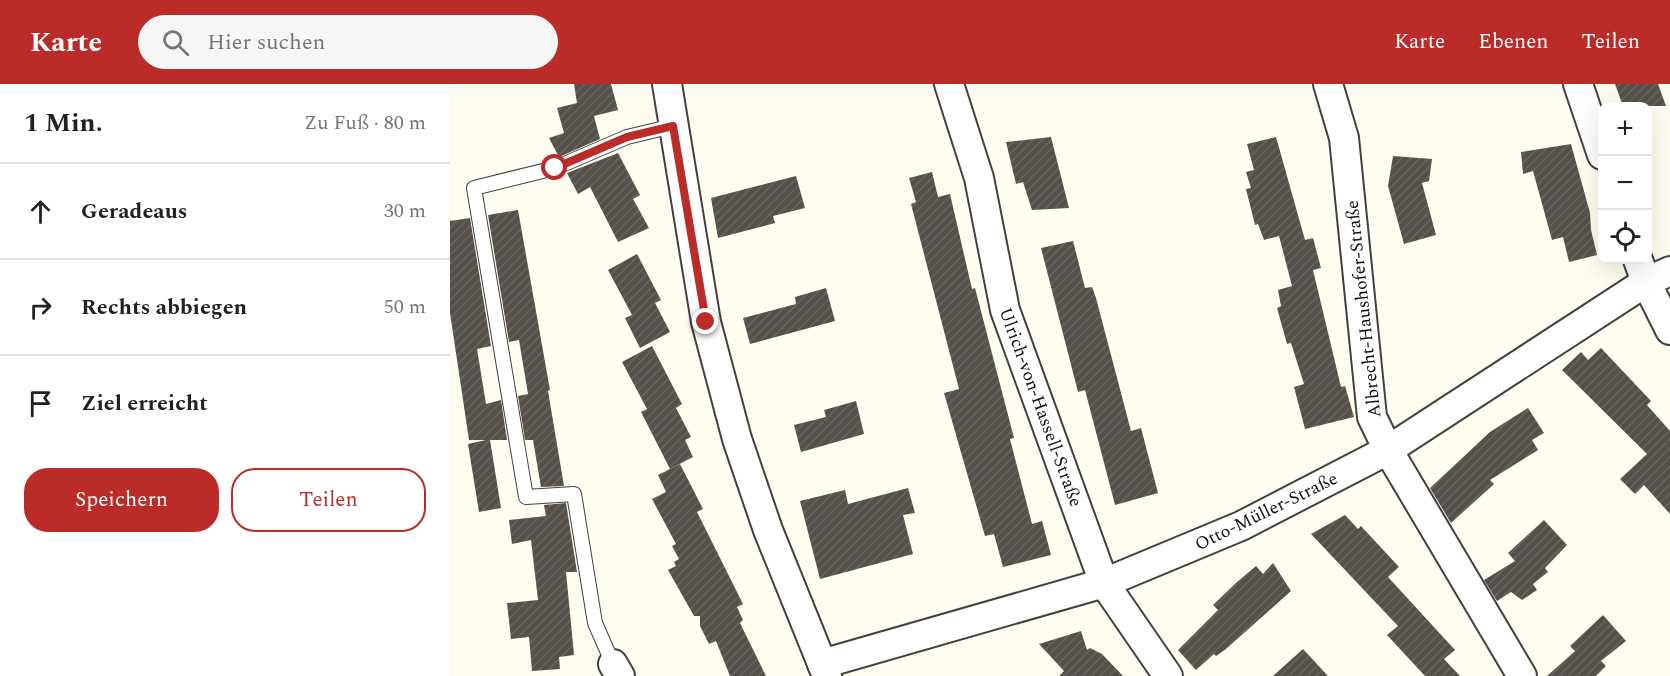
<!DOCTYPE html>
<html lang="de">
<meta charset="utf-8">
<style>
body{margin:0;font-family:Spectral,serif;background:#f6f6f6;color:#202124}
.controls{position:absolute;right:18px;top:18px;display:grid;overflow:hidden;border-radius:12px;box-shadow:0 6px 24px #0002}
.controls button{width:54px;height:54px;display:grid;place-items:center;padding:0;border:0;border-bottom:2px solid #e0e0e0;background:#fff;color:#202124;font:30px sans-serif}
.stop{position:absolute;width:18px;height:18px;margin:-14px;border:4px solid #bb2c28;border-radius:50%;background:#fff}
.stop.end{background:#bb2c28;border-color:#fff;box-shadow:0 2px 6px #0008}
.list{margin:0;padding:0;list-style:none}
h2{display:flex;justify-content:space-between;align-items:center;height:78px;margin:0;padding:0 24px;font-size:26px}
h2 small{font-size:20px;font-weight:400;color:#757577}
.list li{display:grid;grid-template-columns:39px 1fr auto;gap:18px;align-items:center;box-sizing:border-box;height:96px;padding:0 24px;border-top:2px solid #e0e0e0}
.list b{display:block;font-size:22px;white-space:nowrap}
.list em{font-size:20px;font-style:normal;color:#757577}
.actions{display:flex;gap:12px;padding:18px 24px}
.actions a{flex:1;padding:14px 0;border:2px solid #bb2c28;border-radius:24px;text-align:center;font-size:21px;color:#bb2c28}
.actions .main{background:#bb2c28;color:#fff}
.icon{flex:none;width:33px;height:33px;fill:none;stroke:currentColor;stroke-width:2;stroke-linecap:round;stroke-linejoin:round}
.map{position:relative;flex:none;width:1220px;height:592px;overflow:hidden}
header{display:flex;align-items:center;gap:36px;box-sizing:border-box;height:84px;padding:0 30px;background:#bb2c28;color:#fff}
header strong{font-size:28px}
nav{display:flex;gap:33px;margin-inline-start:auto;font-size:21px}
.search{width:420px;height:54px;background:#f6f6f6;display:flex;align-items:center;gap:15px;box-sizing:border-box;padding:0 21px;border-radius:33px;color:#757577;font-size:22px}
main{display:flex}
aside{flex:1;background:#fff}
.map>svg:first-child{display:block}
</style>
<header>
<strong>Karte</strong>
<div class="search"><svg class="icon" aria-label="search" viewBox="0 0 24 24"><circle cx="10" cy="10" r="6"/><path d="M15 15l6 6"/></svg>Hier suchen</div>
<nav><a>Karte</a><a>Ebenen</a><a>Teilen</a></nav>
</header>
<main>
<aside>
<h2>1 Min.<small>Zu Fuß · 80 m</small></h2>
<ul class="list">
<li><svg class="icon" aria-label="ahead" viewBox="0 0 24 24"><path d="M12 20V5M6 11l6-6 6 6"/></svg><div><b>Geradeaus</b></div><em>30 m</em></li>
<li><svg class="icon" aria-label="right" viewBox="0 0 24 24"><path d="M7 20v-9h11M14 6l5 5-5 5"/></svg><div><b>Rechts abbiegen</b></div><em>50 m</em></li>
<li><svg class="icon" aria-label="arrive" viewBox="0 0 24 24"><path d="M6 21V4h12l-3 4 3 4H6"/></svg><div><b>Ziel erreicht</b></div></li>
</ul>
<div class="actions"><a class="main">Speichern</a><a>Teilen</a></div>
</aside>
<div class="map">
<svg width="1220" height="592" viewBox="0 0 1220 592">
<defs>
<pattern id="building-hatch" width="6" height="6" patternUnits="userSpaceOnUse" patternTransform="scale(1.5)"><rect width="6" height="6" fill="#56504a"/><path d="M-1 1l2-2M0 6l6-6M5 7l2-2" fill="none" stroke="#696560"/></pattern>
</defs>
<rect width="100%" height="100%" fill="#fffdef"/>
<g fill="url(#building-hatch)">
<polygon points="124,0 161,0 168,26 144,32 150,55 109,73 99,54 114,49 107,24 127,19"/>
<polygon points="1165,0 1208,0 1216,22 1173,22"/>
<polygon points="601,53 619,124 582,126 573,98 566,100 556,58"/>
<polygon points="826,53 855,156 863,154 871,184 863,186 891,303 895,302 904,333 855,345 844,303 854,300 841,259 837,260 827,224 831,222 828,206 842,202 829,152 814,156 808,140 805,141 796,105 801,104 796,88 804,86 797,60"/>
<polygon points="1121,60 1140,129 1141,146 1147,171 1119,178 1113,153 1102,156 1083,87 1073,90 1071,68"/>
<polygon points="168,69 190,111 183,115 199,144 168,158 140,103 128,110 117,89"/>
<polygon points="943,72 982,75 979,97 972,99 986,151 954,160 938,102"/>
<polygon points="482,88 488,113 500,110 522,205 525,204 564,354 560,355 582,440 592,437 601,471 553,483 544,450 535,452 494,309 509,305 461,120 466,118 459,94"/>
<polygon points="346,92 355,124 323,132 325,139 268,154 261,114"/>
<polygon points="68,126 100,306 98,307 114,402 91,403 83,356 75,356 68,312 78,310 69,256 59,258 38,131"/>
<polygon points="20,134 41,262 27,265 36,320 51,316 57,356 40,356 51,424 29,428 18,360 36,356 19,356 0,229 0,137"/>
<polygon points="623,157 635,204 642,203 646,214 681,347 691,344 708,409 665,421 635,306 628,308 591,164"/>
<polygon points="187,170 211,216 205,219 220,248 190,264 175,234 182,231 158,186"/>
<polygon points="376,204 385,237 300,260 293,234 346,220 345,213"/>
<polygon points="202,262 232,320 226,324 241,353 235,356 243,373 220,385 191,328 197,325 172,278"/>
<polygon points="1151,264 1201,317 1197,321 1220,347 1220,430 1194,401 1185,410 1170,395 1197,370 1112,286 1131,268 1138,276"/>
<polygon points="406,317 414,350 351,368 344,341 376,333 374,326"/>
<polygon points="1078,324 1094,349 1082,356 1088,366 1040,396 1044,400 1001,439 980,404 1040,348"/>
<polygon points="230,380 253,425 247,428 293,520 287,523 293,536 290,539 316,592 280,592 266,557 259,560 250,542 250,532 244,532 218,486 226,482 224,478 229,475 222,462 226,460 202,415 216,408 208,391"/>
<polygon points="458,404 465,429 453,431 463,470 370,495 350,417 395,406 398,420"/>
<polygon points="116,419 127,488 116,488 124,571 109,573 110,585 82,587 79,553 61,555 57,519 88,516 81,456 62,460 59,436 96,432 94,421"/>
<polygon points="895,431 908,445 911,442 949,483 938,493 1005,566 994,575 1010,592 975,592 937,551 948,542 861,450"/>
<polygon points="1094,436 1117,461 1095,484 1098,488 1083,500 1087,506 1072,516 1061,508 1047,517 1034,496 1065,477 1058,469"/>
<polygon points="823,479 841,507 776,565 766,572 764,570 746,586 728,566 768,526 763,521 787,498 806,482 813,490"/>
<polygon points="1153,531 1176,557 1151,577 1156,582 1146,592 1097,592 1125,567 1120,562"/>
<polygon points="631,547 637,566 640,564 652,570 673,592 609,592 614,587 589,560"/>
<polygon points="853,565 878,592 823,592"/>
</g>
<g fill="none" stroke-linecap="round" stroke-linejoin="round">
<g stroke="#414141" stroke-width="16">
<polyline id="service" points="163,580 145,539 124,410 76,413 24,104 105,84 177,53 223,42"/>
</g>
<g stroke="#414141" stroke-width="32">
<g id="minor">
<polyline points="217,0 256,238 287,355 318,446 377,592"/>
<polyline points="499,0 529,94 555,226 654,499 718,592"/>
<polyline points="878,0 894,54 922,333 938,366 1072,592"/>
<polyline points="1128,0 1152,71"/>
<polyline points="1188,176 1196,198 1220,246"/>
<polyline points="163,580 170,592"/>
<polyline points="372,580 654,499 791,442 938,366 1196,198 1220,187"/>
</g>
</g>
<use href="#service" stroke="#fff" stroke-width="14"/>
<use href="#minor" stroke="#fff" stroke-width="28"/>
</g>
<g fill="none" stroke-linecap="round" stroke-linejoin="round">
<polyline stroke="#bb2c28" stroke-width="8" points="105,84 177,53 223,42 256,238"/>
</g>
<g text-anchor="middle" stroke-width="6" stroke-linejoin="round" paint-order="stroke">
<g font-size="18" fill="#0e0e0e" stroke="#fff">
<text transform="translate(913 225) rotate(-96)" y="6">Albrecht-Haushofer-Straße</text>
<text transform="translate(591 323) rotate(70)" y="6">Ulrich-von-Hassell-Straße</text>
<text transform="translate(816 427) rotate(-26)" y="6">Otto-Müller-Straße</text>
</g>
</g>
</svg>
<div class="controls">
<button>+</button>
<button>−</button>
<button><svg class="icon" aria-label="locate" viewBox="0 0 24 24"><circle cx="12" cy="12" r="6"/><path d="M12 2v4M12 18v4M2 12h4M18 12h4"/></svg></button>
</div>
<div class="stop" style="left:105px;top:84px"></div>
<div class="stop end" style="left:256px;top:238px"></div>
</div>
</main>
